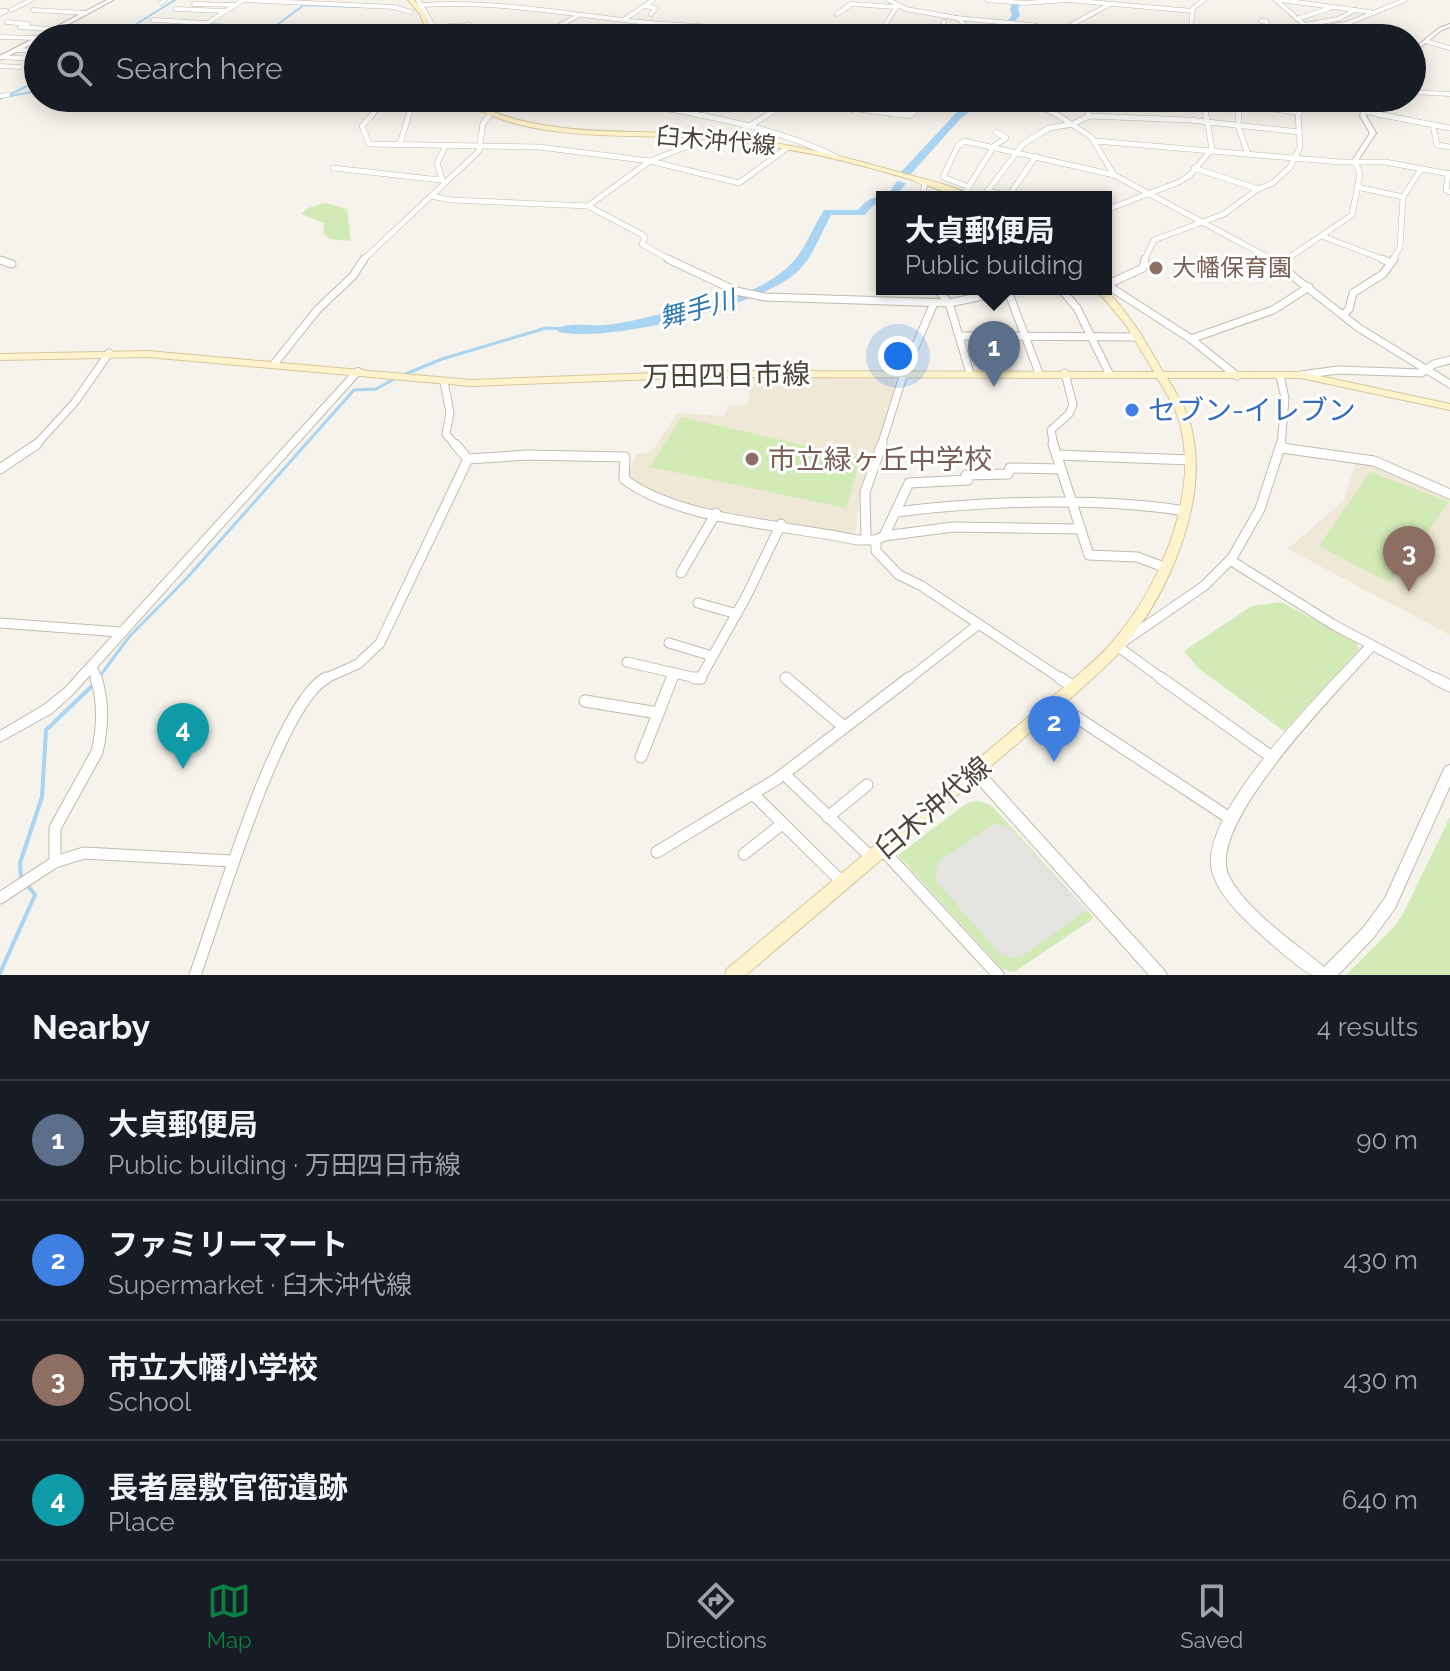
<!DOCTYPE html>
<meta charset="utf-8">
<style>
body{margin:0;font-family:Raleway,"Noto Sans JP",sans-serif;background:#20242c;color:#f1f3f6}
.you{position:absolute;left:898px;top:356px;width:28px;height:28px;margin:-20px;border:6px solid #fff;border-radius:50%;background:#1a73e8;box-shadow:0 0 0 12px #1a73e833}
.badge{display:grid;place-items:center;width:52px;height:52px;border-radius:50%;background:#0b8043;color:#fff;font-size:26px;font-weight:700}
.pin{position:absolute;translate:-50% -66px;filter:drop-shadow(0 2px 4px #0008)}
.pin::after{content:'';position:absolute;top:42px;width:28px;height:24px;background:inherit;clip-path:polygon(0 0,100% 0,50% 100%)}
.popup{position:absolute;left:876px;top:191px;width:236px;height:104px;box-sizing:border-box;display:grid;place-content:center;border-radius:0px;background:#171b24;filter:drop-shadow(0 2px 6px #0005);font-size:26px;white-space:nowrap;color:#9ea1a6}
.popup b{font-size:30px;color:#f1f3f6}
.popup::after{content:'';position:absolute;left:50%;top:100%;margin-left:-16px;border:16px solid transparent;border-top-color:#171b24}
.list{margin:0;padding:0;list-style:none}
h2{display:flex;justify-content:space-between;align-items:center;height:104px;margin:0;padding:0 32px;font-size:34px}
h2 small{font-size:26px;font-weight:400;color:#9ea1a6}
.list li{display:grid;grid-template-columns:52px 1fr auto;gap:24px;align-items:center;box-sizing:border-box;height:120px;padding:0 32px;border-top:2px solid #363941}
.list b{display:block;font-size:30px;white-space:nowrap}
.list p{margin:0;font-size:26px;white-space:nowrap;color:#9ea1a6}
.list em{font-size:26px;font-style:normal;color:#9ea1a6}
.icon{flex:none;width:44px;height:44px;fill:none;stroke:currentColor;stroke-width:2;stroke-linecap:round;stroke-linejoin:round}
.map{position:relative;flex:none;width:1450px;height:975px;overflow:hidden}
.search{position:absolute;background:#171b24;box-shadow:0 4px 20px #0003;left:24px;right:24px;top:24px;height:88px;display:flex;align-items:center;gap:20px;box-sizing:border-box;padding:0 28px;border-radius:44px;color:#9ea1a6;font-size:30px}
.sheet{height:584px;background:#171b24}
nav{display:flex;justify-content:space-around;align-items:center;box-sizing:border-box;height:112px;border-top:2px solid #363941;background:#171b24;font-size:22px;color:#9ea1a6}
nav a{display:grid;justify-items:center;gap:4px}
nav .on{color:#0b8043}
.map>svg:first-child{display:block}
</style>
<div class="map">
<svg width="1450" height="975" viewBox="0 0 1450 975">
<rect width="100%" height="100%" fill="#f6f3ec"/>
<g fill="#efe8d6">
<polygon points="752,377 895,377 894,396 861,486 855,536 679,502 653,493 631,479 630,471 635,455 649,452 655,447 677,413 724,416 728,406 747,405"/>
<polygon points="1356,462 1403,476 1450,498 1450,635 1288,549 1344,500"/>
</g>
<g fill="#d2eab5">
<polygon points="325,203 347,209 351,241 329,239 323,232 324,223 301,214 308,208"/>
<polygon points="681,417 861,458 846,508 650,467"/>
<polygon points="1370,472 1449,502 1390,583 1319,546"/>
<polygon points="1281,602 1356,642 1359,649 1284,731 1198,668 1184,651 1252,606"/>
<polygon points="978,801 991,805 1094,918 1014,972 1002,969 898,855 967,803"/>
<polygon points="1450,817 1450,975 1346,975 1393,928 1403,914"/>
</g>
<polygon fill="#e5e3e0" points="995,823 1009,828 1087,910 1024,955 1013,958 1000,954 936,881 937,863"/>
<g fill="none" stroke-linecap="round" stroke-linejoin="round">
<g stroke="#a9d4f2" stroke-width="2">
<polyline points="206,24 274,27 304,5 359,7"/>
<polyline points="105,38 133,26 175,0"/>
<polyline points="10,96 38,91"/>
<polyline points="0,99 38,81"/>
</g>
<g stroke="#a9d4f2" stroke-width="3">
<polyline points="403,375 442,359 546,328 564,329"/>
<polyline points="100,676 129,637 186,579 354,390 376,389 396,378"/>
</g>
<polyline stroke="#a9d4f2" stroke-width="4" points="0,973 35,895 21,877 20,863 42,797 46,730 93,685"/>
<g fill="#a9d4f2" fill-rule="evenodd">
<polygon points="1014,0 1022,0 1018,9 1020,15 1013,24 1021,36 1020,38 1011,38 1013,36 1005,24 1012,15 1010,9"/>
<polygon points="979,98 990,98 962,117 909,176 901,176 901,172 956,113"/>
<path d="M897 181 906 183 896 197H882V203L873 205 865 215H831C820 235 813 258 796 273 757 307 609 343 559 332L557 329C568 321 592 327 606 325 626 323 646 317 667 313 710 303 760 296 792 263 806 248 813 227 824 210H858C865 201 874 195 886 197Z"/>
</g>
<g stroke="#c2bbae" stroke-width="5">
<g id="minor-far4">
<polyline points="418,0 440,38"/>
<polyline points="889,0 906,9 957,18 963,23 961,38"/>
<polyline points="987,0 1025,3 1067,0"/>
<polyline points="1068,0 1193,11"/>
<polyline points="1276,0 1307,27"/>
<polyline points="1281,0 1370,12"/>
<polyline points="161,3 165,0"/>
<polyline points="194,4 235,5"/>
<path d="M422 5C494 0 568 14 640 22 715 29 790 28 865 37"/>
<polyline points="645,6 656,8 651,14"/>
<polyline points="175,9 225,11"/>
<polyline points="11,10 31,0"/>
<polyline points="33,10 86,13"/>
<polyline points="0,11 6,11 0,14"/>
<polyline points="837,14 851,4 896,7"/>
<polyline points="957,18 1032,25 1088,38"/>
<polyline points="625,19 653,0"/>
<polyline points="1297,19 1330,8"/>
<polyline points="153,20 206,23"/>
<polyline points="1261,21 1266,21 1267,26 1307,32"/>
<polyline points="7,22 28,24"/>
<polyline points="1305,25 1338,19 1355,10"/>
<polyline points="20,27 80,31 68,38 42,36"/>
<polyline points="435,27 469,25 488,35 519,38"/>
<polyline points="1060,31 1110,4"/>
<polyline points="874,32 893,38"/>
<polyline points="0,37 38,38"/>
<polyline points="184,38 243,0 394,7 411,12"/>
<polyline points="538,38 579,15"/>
<polyline points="864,38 886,24 897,6"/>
<polyline points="918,38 939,31 944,22"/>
<polyline points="961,38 984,38"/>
<polyline points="1191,38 1195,34 1191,25 1193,8 1204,0"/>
<polyline points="1297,38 1312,29 1346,24 1405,0"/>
<polyline points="1428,42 1450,48"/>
<polyline points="16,50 38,51"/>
<polyline points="2,57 36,59"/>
<polyline points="0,66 20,67"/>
<polyline points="1412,92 1450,94"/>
<polyline points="0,96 8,95"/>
<polyline points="606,98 705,116"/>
<polyline points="767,98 908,116"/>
<polyline points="1016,98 1060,116"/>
<polyline points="1081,98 1089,116"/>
<polyline points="1297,98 1298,116"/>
<polyline points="1207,101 1300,113"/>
<polyline points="385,102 458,101"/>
<polyline points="852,110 855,98"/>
<polyline points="1363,111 1388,116"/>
<polyline points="371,116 387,98"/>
<polyline points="408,116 414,101"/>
<polyline points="489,116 504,98"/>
<polyline points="766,116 795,98"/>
<polyline points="910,116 929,98"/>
<polyline points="1205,116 1207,99"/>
<polyline points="1238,116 1239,105"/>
</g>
</g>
<g stroke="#c2bbae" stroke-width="6">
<g id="minor-far3">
<polyline points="373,114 362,126 369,144 539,147 650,161 739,183 787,148"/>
<path d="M694 114C743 123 792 135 836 157"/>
<polyline points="893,114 912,114"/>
<polyline points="1056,114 1091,137 1114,175"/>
<polyline points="1206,114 1212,149"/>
<polyline points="1239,114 1238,125 1247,152"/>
<polyline points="1377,114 1450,128"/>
<polyline points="1433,125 1437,145 1450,147"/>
<polyline points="1096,141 1340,162 1385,162 1450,174"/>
<polyline points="400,144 409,114"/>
<polyline points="333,168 440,180"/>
<polyline points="1194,168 1258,189"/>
<polyline points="1448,173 1446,190 1450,192"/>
<polyline points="918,180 925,183 923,192 926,197"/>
<polyline points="443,182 437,163 446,145"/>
<polyline points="969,187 943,177 958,146 964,141 1114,175 1275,261"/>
<polyline points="1357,187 1403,197"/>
<polyline points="966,191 994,146 1006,138 996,132"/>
<polyline points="988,191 1014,197"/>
<polyline points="431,196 451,200 588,206 641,234 645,238 642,244 672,261"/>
<polyline points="983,197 1023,144 1049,128 1073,124 1089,116 1189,120 1299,132"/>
<polyline points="1008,197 1036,156"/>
<polyline points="588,206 650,161 688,146 730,138 769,114"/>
<polyline points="1106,210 1179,182 1190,175 1212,149"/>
<polyline points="1322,236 1387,261"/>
<polyline points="0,260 4,261"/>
<polyline points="362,261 479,151 483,123 491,114"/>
<polyline points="1144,261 1154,240 1224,214 1258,189 1273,183 1290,167 1300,147 1298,114"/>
<polyline points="1284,261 1352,215 1360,174 1355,161"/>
<polyline points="1392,261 1400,247 1403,197 1421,169"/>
</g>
</g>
<g stroke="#c2bbae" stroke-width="9">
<g id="minor-far2">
<polyline points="668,259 736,291 765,297 949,303 1017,289"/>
<polyline points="1271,259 1359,328 1450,384"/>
<polyline points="1382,259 1391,263"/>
<polyline points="0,260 12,264"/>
<polyline points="1280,264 1287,259"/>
<polyline points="1106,285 1143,268 1145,259"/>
<polyline points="1107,285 1191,339 1237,376"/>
<polyline points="937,289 949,303 970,373"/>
<polyline points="1061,289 1077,308 1109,373"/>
<polyline points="1008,291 1039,373"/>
<polyline points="1343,315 1349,309 1353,293 1383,274 1394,259"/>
<polyline points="960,336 1139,337"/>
<polyline points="1191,339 1273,310 1309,287"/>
<polyline points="274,364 318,309 353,276 364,259"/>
<polyline points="1301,375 1338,370 1421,373 1434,364 1450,360"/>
<polyline points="1280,376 1285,398 1281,446"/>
<polyline points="444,382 450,413 446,434 456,446"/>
<polyline points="35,446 75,402 109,353"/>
<polyline points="881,446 904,373 934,303"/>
<polyline points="1054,446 1051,430 1069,414 1073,405 1065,373"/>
</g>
</g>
<g stroke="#c2bbae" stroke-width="11">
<g id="minor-far1">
<polyline points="455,444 468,459"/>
<polyline points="1053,444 1089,555 1137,557 1164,567"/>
<polyline points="1282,448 1374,461 1450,494"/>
<polyline points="1057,455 1191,460"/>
<path d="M468 459 527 455 625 457 624 479C678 521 789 525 857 540H876L884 536 953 527 1081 529"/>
<polyline points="0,469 37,444"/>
<path d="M896 512C984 501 1098 497 1186 511"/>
<polyline points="884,536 909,483 968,480 966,475 1008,474 1010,468 1061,469"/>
<polyline points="866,538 865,492 882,444"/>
<polyline points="876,540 876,551 899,575 920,585 1063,680"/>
<polyline points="1230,560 1334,625 1438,680"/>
<polyline points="681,573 716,513"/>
<polyline points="698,603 737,614"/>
<polyline points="0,623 120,632"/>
<polyline points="669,643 712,656"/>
<polyline points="627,662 700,679 747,595 781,524"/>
<polyline points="92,666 97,680"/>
<polyline points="322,680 358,664 380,643 468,459"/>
<polyline points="671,680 674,673"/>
<polyline points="907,680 979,624"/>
<polyline points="1164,680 1117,646 1204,586 1232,558 1260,509 1281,444"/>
</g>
</g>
<g stroke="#c2bbae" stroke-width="13">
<g id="minor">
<polyline points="694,678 701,678"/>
<polyline points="786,678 844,727"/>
<polyline points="1060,678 1074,687"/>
<polyline points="1161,678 1273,758"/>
<polyline points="1434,678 1450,686"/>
<polyline points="585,701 658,713"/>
<polyline points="1055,703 1231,819"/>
<polyline points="641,757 672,678"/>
<polyline points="784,774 872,858"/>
<polyline points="753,794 842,882"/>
<polyline points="828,817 867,785"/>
<polyline points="882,849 998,975"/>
<polyline points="657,852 777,779 909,678"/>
<polyline points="744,854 782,824"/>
<path d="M55 862V828L97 752C103 727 104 703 96 678"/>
<polyline points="0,898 55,862 84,853 232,861"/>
<path d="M195 975C217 916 278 704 326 678"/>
</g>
</g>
<g stroke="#c2bbae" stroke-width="2">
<g id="tertiary">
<polygon points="107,0 113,0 43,38 38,38 38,41 0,60 0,56"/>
<polygon points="1450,24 1450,27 1442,30 1412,54 1412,50 1439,28"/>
<polygon points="1365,98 1371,98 1366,116 1376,133 1357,162 1355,163 1352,161 1370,133 1360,116"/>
<polygon points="358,368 361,369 362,371 361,373 73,694 52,713 0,742 0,731 44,705 65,688 355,369"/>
<path d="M1371 641 1375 643 1377 646 1375 649C1341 688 1207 822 1228 874 1243 908 1295 943 1324 967L1364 927 1385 898 1445 767 1450 765V786L1395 908 1374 937 1338 975C1330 975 1321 975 1313 975 1303 973 1266 939 1256 930 1239 914 1218 894 1212 871 1197 813 1329 685 1367 643Z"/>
<polygon points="976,766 981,768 1164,970 1167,975 1149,975 971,776 969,772 971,768"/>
</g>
</g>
<g stroke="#d6c79b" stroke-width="2">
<g id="secondary">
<polygon points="408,0 414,0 426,14 435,38 429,38 420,14"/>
<path d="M458 98C471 98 480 106 491 111 511 119 534 124 556 127 604 134 653 131 702 134 768 139 834 153 898 172 922 179 952 184 973 197 951 197 929 185 909 179 870 167 831 157 791 150 761 145 731 140 700 138 623 133 525 144 458 98Z"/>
<path d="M1096 289H1105C1129 313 1146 342 1163 372H1301L1450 404V410L1301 378H1167C1176 393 1187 409 1191 427 1210 499 1169 593 1123 648 1110 664 1093 677 1079 691L746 975H725L727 969 1069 683C1084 669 1101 656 1114 640 1159 587 1198 498 1181 428 1177 410 1167 393 1157 378L710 377 471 386 148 357 0 360V354L148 351 471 380 710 371 1154 372 1126 325Z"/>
</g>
</g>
<use href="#minor-far4" stroke="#fff" stroke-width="4"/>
<use href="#minor-far3" stroke="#fff" stroke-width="5"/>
<use href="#minor-far2" stroke="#fff" stroke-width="7"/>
<use href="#minor-far1" stroke="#fff" stroke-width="9"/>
<use href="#minor" stroke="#fff" stroke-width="11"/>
<use href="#tertiary" fill="#fff" fill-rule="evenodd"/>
<use href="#secondary" fill="#fff3cd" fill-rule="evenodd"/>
</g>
<g fill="#8d6e63" stroke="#fff" stroke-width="3">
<circle cx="1156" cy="268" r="8"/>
<circle cx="752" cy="459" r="8"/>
</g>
<circle fill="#3f7fe0" stroke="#fff" stroke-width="3" cx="1132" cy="410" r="8"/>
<g text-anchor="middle" stroke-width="6" stroke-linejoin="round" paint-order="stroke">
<g font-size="24" fill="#4b4439" stroke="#fff">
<text transform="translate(716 141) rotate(5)" y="8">臼木沖代線</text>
</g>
<g font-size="24" fill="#785e54" stroke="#fff" text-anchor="start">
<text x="1172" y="276">大幡保育園</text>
</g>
<g font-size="26" font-style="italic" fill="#2e7ab2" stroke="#fff">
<text transform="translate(697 309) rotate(-15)" y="9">舞手川</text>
</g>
<g font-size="28" fill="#4b4439" stroke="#fff">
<text transform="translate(726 375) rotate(-1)" y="10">万田四日市線</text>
<text transform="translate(933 807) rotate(-40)" y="10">臼木沖代線</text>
</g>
<g font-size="28" fill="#366cbe" stroke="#fff" text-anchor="start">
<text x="1148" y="420">セブン-イレブン</text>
</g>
<g font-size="28" fill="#785e54" stroke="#fff" text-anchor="start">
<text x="768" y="469">市立緑ヶ丘中学校</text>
</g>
</g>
</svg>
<div class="you"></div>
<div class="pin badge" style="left:994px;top:387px;background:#5c6f8a">1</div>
<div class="popup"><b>大貞郵便局</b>Public building</div>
<div class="pin badge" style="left:1054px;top:762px;background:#3f7fe0">2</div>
<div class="pin badge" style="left:1409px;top:592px;background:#8d6e63">3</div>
<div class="pin badge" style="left:183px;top:769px;background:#0f9aa8">4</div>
<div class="search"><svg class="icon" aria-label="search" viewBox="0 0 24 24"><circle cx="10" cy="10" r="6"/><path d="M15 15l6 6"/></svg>Search here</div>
</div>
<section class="sheet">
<h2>Nearby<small>4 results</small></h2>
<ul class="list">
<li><span class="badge" style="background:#5c6f8a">1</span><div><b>大貞郵便局</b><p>Public building · 万田四日市線</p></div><em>90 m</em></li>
<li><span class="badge" style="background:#3f7fe0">2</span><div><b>ファミリーマート</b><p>Supermarket · 臼木沖代線</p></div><em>430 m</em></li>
<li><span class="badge" style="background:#8d6e63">3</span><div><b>市立大幡小学校</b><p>School</p></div><em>430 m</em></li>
<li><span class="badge" style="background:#0f9aa8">4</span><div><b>長者屋敷官衙遺跡</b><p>Place</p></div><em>640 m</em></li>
</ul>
</section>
<nav>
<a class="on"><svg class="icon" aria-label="map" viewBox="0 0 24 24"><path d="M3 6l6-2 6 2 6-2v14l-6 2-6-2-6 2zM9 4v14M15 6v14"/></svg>Map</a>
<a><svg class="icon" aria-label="directions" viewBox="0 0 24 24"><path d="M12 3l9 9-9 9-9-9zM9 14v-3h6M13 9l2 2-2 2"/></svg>Directions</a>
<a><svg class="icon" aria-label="saved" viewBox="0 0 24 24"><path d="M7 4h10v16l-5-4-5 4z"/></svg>Saved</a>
</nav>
